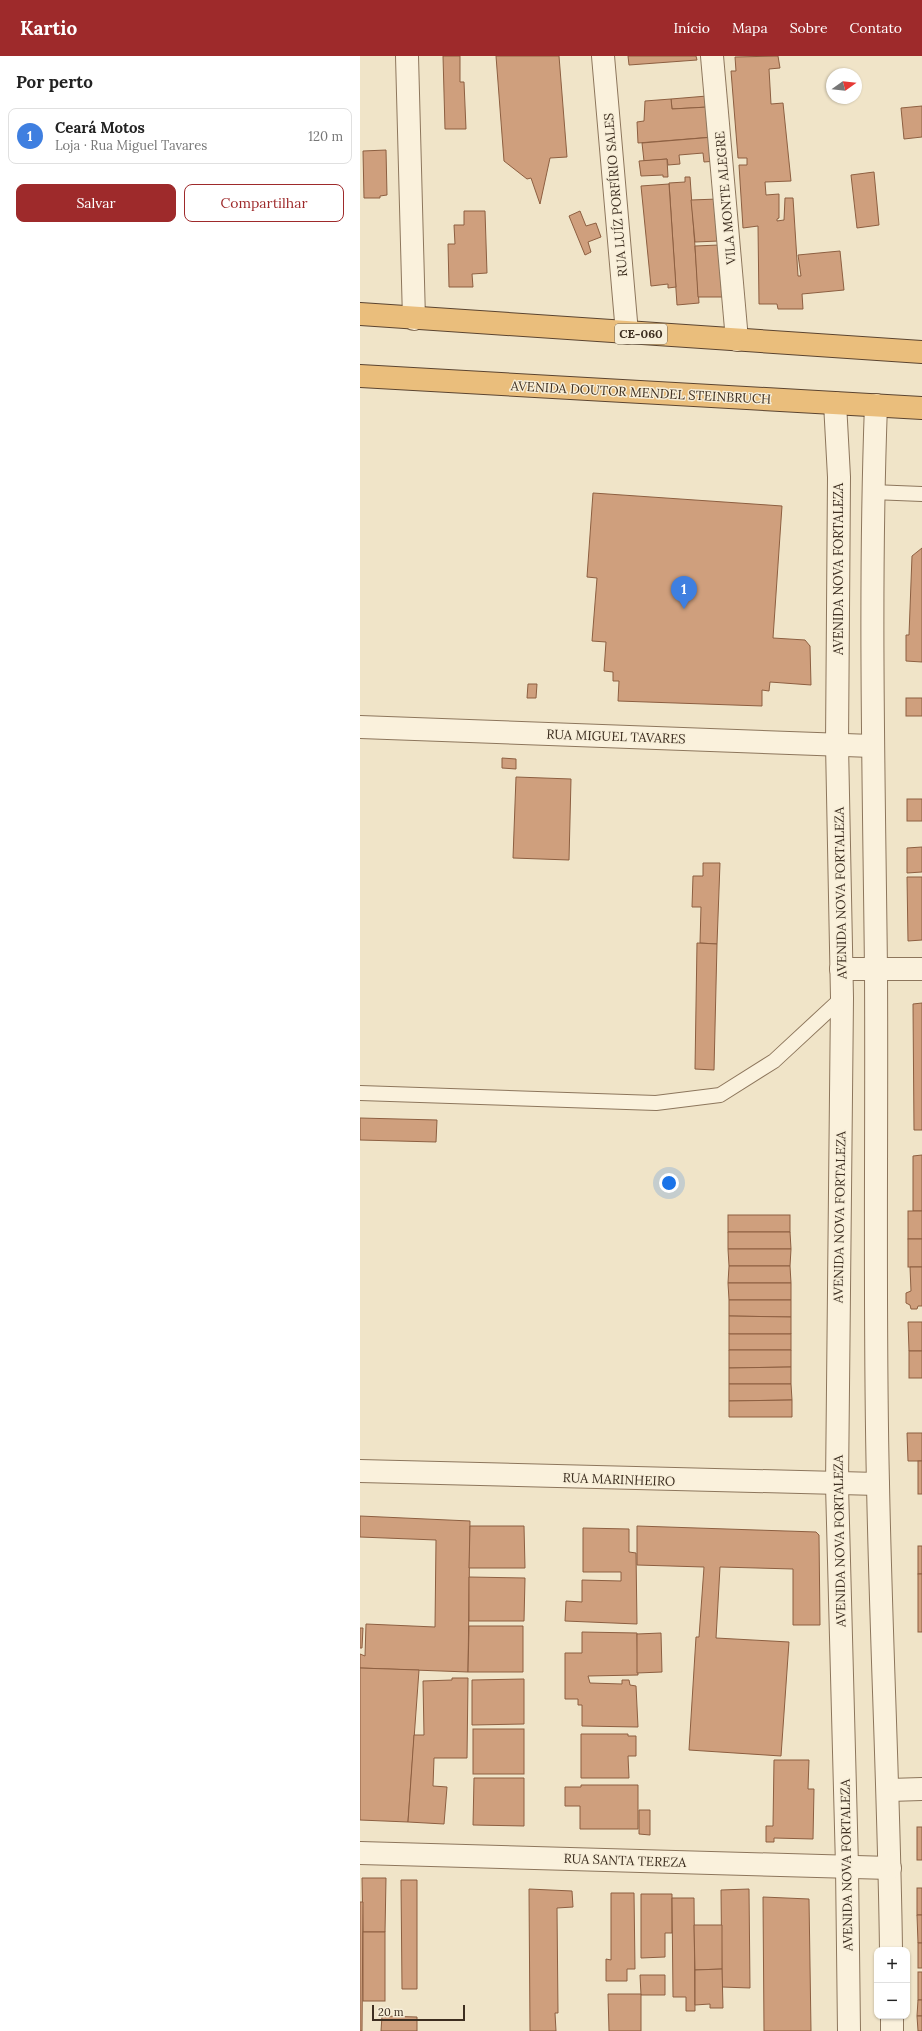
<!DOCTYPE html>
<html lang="pt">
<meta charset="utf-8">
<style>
body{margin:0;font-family:Lora,serif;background:#f2f2f2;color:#222}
.controls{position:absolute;right:12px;bottom:12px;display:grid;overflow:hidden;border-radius:8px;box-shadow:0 1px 3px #0004}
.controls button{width:36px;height:36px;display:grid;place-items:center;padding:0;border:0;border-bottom:1px solid #e0e0e0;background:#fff;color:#222;font:20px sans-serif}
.compass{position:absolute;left:466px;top:12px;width:36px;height:36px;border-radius:50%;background:#fff;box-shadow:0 1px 3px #0004;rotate:75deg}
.scale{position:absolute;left:12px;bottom:10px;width:93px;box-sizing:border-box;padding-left:4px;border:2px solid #3d2e20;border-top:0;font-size:11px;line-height:14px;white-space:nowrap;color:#3d2e20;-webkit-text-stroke:3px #f7eed8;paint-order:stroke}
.you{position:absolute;left:309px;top:1127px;width:14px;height:14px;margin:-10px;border:3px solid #fff;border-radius:50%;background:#1a73e8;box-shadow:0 0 0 6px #1a73e833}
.badge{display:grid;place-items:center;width:26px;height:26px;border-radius:50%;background:#9e2a2b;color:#fff;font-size:13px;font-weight:700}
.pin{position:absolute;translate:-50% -33px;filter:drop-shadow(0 1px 2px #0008)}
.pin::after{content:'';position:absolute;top:21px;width:14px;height:12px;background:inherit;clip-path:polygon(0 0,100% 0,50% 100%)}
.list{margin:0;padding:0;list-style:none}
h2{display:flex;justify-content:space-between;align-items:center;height:52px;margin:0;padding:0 16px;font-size:17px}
h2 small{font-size:13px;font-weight:400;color:#767676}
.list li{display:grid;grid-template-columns:26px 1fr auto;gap:12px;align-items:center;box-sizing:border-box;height:56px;margin:0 8px 8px;padding:0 8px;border:1px solid #e0e0e0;border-radius:8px}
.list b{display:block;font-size:15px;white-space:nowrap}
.list p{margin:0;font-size:13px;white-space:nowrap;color:#767676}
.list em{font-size:13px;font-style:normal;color:#767676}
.actions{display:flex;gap:8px;padding:12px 16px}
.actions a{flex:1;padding:9px 0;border:1px solid #9e2a2b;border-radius:8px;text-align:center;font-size:14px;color:#9e2a2b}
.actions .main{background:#9e2a2b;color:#fff}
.map{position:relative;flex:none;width:562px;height:1975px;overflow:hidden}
header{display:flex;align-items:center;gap:24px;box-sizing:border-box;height:56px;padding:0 20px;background:#9e2a2b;color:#fff}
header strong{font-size:19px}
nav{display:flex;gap:22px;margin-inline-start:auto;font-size:14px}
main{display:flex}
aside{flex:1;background:#fff}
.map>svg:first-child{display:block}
</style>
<header>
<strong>Kartio</strong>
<nav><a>Início</a><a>Mapa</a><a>Sobre</a><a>Contato</a></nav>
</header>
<main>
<aside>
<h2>Por perto<small></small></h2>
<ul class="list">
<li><span class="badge" style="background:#3f7fe0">1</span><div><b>Ceará Motos</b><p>Loja · Rua Miguel Tavares</p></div><em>120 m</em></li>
</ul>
<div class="actions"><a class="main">Salvar</a><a>Compartilhar</a></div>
</aside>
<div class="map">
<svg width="562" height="1975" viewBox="0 0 562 1975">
<rect width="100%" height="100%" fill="#f0e4c8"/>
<g fill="#cf9f7d" stroke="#8d5f41">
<polygon points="83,0 100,0 100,26 104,26 106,73 85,73"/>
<polygon points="136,0 199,0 207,101 190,102 180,148 171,122 167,123 144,105"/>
<polygon points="268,0 336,0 337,4 269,9"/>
<polygon points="418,0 420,12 409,13 411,48 423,47 431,125 405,126 406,139 419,138 419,162 417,163 417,165 424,164 425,142 433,142 438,220 441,220 438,199 480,195 484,234 442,238 443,253 418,253 417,248 399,248 398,170 383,172 379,109 387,109 387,102 378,102 371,15 376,15 375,1"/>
<polygon points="347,40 348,51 312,53 311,43"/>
<polygon points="311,43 312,53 348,51 353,81 278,87 277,66 284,65 285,45"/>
<polygon points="562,50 562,81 544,83 541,52"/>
<polygon points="354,81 356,105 344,106 343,97 319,99 320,108 308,109 307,103 284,105 282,87"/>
<polygon points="26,94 27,139 20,140 20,142 4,142 3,95"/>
<polygon points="307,103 308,121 303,121 303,119 281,120 279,105"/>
<polygon points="514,116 519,169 497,172 491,119"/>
<polygon points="325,121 330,121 339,247 317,249 309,127 325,126"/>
<polygon points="309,128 316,231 308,232 308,228 291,230 281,130"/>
<polygon points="358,143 359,185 335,186 331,144"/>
<polygon points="104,155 125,155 127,217 112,218 113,231 89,231 88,188 95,188 94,169 104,169"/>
<polygon points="220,155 226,170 236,167 241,181 228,186 231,196 225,199 209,160"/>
<polygon points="359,189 362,241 338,241 335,190"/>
<polygon points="233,437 422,450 413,582 445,584 450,590 451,629 410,626 409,635 402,634 402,650 258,645 259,625 253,625 253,616 244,615 246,586 232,585 237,522 227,521"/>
<polygon points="562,492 562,606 546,605 546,579 549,579 552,500"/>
<polygon points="168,628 177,628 176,642 167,642"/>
<rect x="546" y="642" width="16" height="18"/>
<polygon points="142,702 156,703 156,713 142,712"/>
<polygon points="156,721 211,723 209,804 153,802"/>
<rect x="547" y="743" width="15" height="22"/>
<polygon points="562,791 562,816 547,817 547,792"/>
<polygon points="343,807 360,807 357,888 340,887 341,851 332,851 333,820 343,820"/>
<polygon points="547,821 562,821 562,884 548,885"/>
<polygon points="337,887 357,888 354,1014 335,1013"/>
<polygon points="562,947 562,1074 554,1074 553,948"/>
<polygon points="0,1062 77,1064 76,1086 0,1084"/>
<polygon points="562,1099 562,1155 553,1155 553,1100"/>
<rect x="548" y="1155" width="14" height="28"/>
<rect x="368" y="1159" width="62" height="17"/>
<polygon points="368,1176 430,1176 431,1193 368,1193"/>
<rect x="548" y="1183" width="14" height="28"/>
<polygon points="368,1193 431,1193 430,1210 369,1210"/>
<polygon points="369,1210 430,1210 431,1227 368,1227"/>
<polygon points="550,1211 562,1211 562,1250 558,1250 557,1253 551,1253 550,1249 546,1247 546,1237 551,1235"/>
<polygon points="368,1227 431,1227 431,1244 369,1244"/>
<polygon points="369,1244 431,1244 431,1261 369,1260"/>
<polygon points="369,1260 431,1261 431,1278 369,1278"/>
<polygon points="548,1266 562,1266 562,1295 549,1295"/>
<rect x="369" y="1278" width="62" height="16"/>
<polygon points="369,1294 431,1294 431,1311 369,1312"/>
<rect x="549" y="1295" width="13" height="27"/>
<polygon points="431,1311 431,1328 369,1328 369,1312"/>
<polygon points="369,1328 431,1328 432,1344 369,1345"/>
<polygon points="432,1344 432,1361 369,1361 369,1345"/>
<polygon points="547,1377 562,1377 562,1405 548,1405"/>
<rect x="558" y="1405" width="4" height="33"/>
<polygon points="0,1460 110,1465 108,1616 0,1612 0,1598 5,1600 6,1568 75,1571 76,1484 0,1481"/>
<polygon points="110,1470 164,1470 165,1512 109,1512"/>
<polygon points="277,1470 456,1476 459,1479 460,1569 433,1569 433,1513 360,1511 356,1582 429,1586 421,1700 329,1694 336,1581 339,1581 344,1511 277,1509"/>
<polygon points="223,1472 269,1473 269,1496 276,1497 277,1568 205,1565 206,1545 222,1546 222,1524 261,1525 261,1516 223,1516"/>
<rect x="558" y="1490" width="4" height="28"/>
<rect x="558" y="1518" width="4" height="58"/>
<polygon points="109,1521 165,1522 164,1565 109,1565"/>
<polygon points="109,1570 163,1570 163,1616 108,1616"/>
<polygon points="0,1572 3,1572 2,1592 0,1592"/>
<polygon points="222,1576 277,1577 278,1619 228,1620 230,1627 262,1628 262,1624 269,1624 270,1629 276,1630 278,1671 222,1670 222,1649 218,1649 218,1643 205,1643 205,1597 222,1597"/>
<polygon points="301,1577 302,1616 277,1617 277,1578"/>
<polygon points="0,1612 59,1614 48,1766 0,1764"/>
<polygon points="92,1622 108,1622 107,1702 74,1702 73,1730 87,1731 84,1768 48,1766 54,1679 64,1679 63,1625 92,1624"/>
<polygon points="164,1623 164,1668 112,1669 112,1624"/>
<rect x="113" y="1673" width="51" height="45"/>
<polygon points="221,1678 268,1678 268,1680 276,1680 276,1700 268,1700 269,1722 221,1722"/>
<polygon points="414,1704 449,1704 448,1733 454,1733 453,1783 414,1782 414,1786 406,1786 406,1770 413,1770"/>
<polygon points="114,1722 164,1722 164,1770 113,1769"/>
<polygon points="221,1729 278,1729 278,1773 220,1773 220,1750 205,1750 205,1731 221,1731"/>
<polygon points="279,1754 290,1754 290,1779 279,1778"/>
<rect x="557" y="1771" width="5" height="33"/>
<polygon points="2,1822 26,1822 25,1876 3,1876"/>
<polygon points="41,1824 57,1824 57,1933 42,1933"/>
<rect x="557" y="1832" width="5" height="27"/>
<polygon points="169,1833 212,1835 213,1851 197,1852 198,1957 195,1957 196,1975 170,1975"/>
<polygon points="389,1833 390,1932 362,1931 361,1834"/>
<polygon points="251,1837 274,1837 275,1913 267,1913 267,1925 246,1925 246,1903 251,1904"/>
<polygon points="281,1838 312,1838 312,1877 305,1877 305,1901 281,1902"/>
<polygon points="403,1841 449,1843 451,1975 404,1975"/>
<polygon points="312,1842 334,1842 335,1955 326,1955 326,1941 313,1941"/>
<polygon points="0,1846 3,1846 2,1975 0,1975"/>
<polygon points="557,1859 562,1859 562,1887 558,1887"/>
<polygon points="334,1869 362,1869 362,1913 335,1914"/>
<rect x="3" y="1876" width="22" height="69"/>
<rect x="558" y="1887" width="4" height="25"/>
<polygon points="362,1913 363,1952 350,1952 350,1948 335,1949 335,1914"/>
<rect x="558" y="1916" width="4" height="28"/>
<polygon points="280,1919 305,1919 305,1939 281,1939"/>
<polygon points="248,1938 281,1938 281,1975 249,1975"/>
<polygon points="558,1944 562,1944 562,1960 557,1960"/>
<polygon points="22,1960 57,1961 57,1975 21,1975"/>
<polygon points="557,1960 562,1960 562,1975 558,1975"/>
</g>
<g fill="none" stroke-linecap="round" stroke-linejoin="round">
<g stroke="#8d765c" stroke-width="16">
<g id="service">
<polyline points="512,436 562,438"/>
<polyline points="0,1037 296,1047 360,1039 414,1005 482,942"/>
</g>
</g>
<g stroke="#8d765c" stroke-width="24">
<g id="minor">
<polyline points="47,0 54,263"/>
<polyline points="243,0 267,277"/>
<polyline points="352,0 377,284"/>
<polyline points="475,347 479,421 477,688 482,942 477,1429 487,1810 489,1975"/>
<path d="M516 349C509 538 514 727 516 916 517 1087 514 1258 518 1428 521 1584 529 1739 531 1894"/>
<polyline points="0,671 512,690"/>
<polyline points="481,913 562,913"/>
<polyline points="0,1415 518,1428"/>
<polyline points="529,1734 562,1733"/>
<polyline points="0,1797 530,1812"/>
<polyline points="532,1960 532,1975"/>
</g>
</g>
<g stroke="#5b4430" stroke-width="24">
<g id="trunk">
<polyline points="0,258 562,296"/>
<polyline points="0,320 562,352"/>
</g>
</g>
<use href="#service" stroke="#faf1dc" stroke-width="14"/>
<use href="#minor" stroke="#faf1dc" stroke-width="22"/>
<use href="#trunk" stroke="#eabe7c" stroke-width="22"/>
</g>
<g text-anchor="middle" stroke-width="3" stroke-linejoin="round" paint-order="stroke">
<rect fill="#f7eed8" stroke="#756857" stroke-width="1" x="255" y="268" width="52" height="20" rx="3"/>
<g font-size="12" font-weight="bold" fill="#3d2e20">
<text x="281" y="282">CE-060</text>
</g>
<g font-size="13" fill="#3d2e20" stroke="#f7eed8">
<text transform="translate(255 139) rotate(-95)" y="5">RUA LUÍZ PORFÍRIO SALES</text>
<text transform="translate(365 142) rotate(-95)" y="5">VILA MONTE ALEGRE</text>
<text transform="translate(281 336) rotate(3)" y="5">AVENIDA DOUTOR MENDEL STEINBRUCH</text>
<text transform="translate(478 513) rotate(-90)" y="5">AVENIDA NOVA FORTALEZA</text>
<text transform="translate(256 680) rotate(2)" y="5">RUA MIGUEL TAVARES</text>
<text transform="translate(480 837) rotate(-91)" y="5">AVENIDA NOVA FORTALEZA</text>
<text transform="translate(479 1161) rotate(-89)" y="5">AVENIDA NOVA FORTALEZA</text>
<text transform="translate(259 1423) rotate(2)" y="5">RUA MARINHEIRO</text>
<text transform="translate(479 1485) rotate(-91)" y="5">AVENIDA NOVA FORTALEZA</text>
<text transform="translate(265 1804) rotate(2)" y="5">RUA SANTA TEREZA</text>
<text transform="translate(486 1809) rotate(-91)" y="5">AVENIDA NOVA FORTALEZA</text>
</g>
</g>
</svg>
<div class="controls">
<button>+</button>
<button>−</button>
</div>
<svg class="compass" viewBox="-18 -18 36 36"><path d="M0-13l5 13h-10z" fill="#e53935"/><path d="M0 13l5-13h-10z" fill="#767676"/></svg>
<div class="scale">20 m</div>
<div class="you"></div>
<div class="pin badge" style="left:324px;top:553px;background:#3f7fe0">1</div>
</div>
</main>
